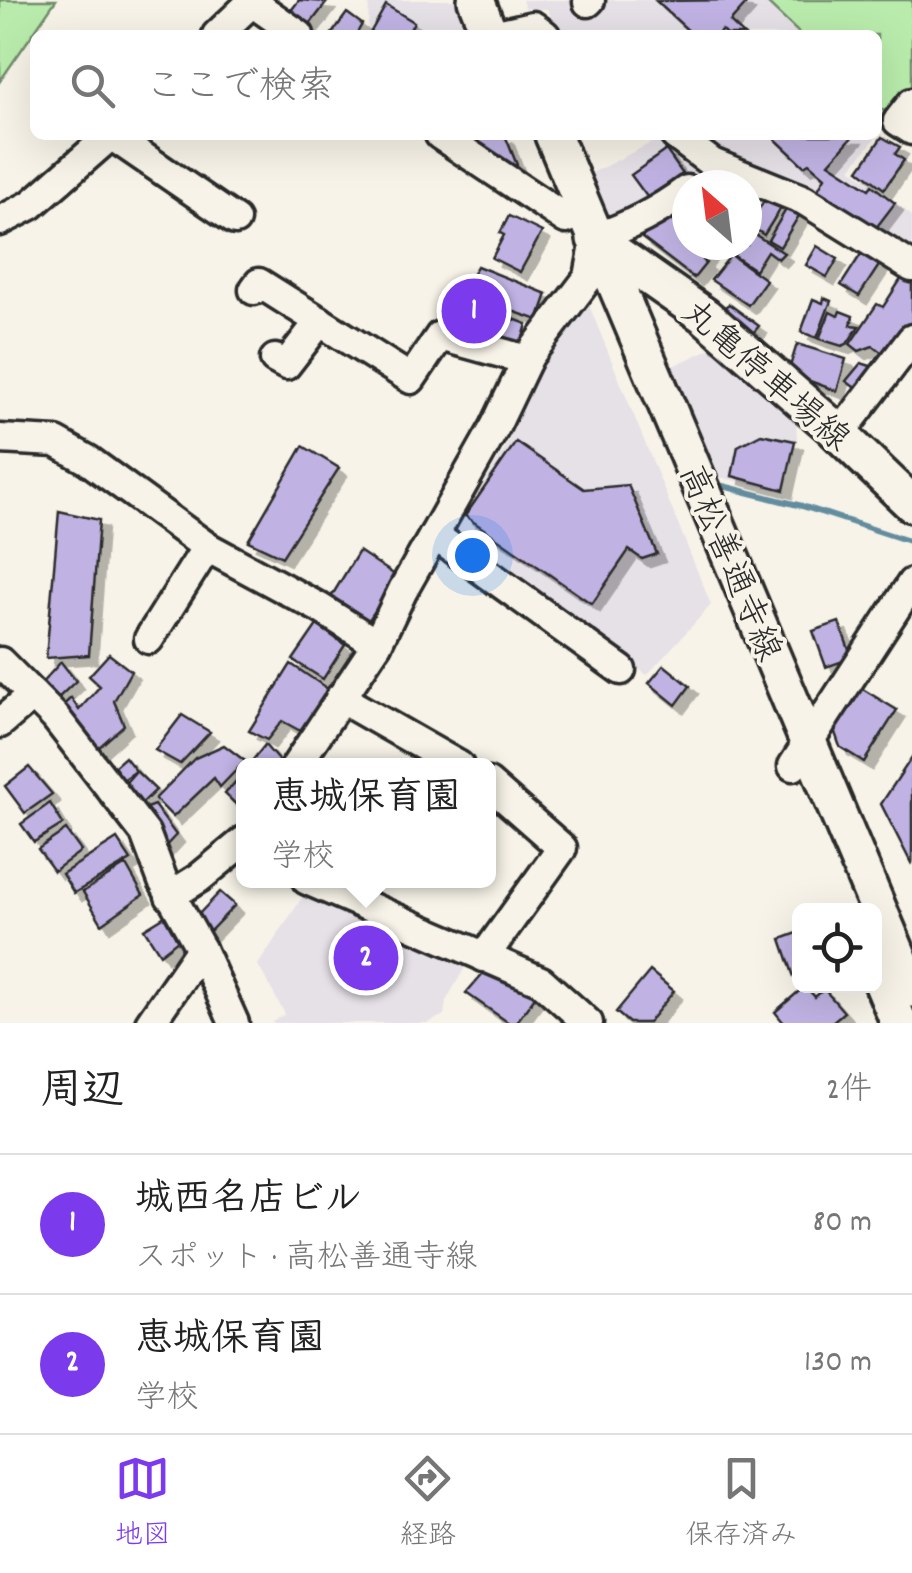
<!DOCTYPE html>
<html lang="ja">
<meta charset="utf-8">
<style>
body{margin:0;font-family:Dekko,"Klee One",sans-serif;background:#f6f6f6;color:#222}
.controls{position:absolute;right:30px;bottom:30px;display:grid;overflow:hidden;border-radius:15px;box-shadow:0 10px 40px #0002}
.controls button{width:90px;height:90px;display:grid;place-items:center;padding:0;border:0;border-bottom:2px solid #e0e0e0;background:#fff;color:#222;font:50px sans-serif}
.compass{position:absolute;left:672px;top:170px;width:90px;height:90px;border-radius:50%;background:#fff;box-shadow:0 10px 40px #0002;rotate:332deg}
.you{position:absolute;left:472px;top:555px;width:35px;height:35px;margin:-25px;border:8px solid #fff;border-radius:50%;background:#1a73e8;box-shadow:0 0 0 15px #1a73e833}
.badge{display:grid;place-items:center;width:65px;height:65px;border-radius:50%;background:#7c3aed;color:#fff;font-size:32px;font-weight:700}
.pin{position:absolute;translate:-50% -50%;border:5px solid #fff;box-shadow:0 2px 10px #0006}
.popup{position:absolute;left:236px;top:758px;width:260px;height:130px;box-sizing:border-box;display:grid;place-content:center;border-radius:15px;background:#fff;filter:drop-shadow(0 2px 8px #0005);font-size:32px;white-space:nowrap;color:#767676}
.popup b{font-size:38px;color:#222}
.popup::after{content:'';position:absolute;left:50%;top:100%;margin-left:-20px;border:20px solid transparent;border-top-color:#fff}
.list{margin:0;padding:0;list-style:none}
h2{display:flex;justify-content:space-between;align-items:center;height:130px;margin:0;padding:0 40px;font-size:42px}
h2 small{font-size:32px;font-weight:400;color:#767676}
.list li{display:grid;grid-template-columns:65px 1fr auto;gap:30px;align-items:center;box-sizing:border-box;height:140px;padding:0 40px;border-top:2px solid #e0e0e0}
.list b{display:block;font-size:38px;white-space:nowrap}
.list p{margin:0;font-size:32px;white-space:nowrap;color:#767676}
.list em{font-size:32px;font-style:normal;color:#767676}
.icon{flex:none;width:55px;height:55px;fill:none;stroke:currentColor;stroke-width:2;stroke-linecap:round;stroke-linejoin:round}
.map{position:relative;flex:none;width:912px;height:1023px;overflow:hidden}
.search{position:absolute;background:#fff;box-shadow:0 10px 40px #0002;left:30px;right:30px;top:30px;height:110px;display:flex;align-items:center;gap:25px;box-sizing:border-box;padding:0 35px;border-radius:15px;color:#767676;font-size:38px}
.sheet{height:410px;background:#fff}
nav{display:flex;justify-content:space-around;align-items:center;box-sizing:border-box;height:140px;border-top:2px solid #e0e0e0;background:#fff;font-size:28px;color:#767676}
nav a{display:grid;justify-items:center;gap:5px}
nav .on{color:#7c3aed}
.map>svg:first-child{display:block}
</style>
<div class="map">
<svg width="912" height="1023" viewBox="0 0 912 1023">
<defs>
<filter id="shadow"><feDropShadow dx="8" dy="8" stdDeviation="0" flood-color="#0004"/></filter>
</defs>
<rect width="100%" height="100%" fill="#f7f3e8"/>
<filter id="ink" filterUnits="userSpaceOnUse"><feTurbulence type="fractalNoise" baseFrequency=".01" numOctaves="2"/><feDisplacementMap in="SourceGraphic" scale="20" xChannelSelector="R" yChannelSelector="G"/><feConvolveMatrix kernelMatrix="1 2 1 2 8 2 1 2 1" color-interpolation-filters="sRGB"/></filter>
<g filter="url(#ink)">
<g fill="#e6e0e7">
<polygon points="369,0 459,0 474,35 368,35"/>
<polygon points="522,0 912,0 886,125 851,168 912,216 912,261 717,156 690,135 877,135 877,35 562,35 547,9 525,8"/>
<polygon points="663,137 684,153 702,173 660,203 614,226 592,173"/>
<polygon points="586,298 711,605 647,675 454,534 506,447 545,351"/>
<polygon points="716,346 796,417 797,441 784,492 719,477 671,367"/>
<polygon points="313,881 474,951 446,1001 444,1015 428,1023 271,1023 285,1014 258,965"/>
</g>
<g fill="#b9ecac" stroke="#728c6c" stroke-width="2.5">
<polygon points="0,0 56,0 0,81"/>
<polygon points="764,0 912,0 912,92 892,118 877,105 877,35 801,35"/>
</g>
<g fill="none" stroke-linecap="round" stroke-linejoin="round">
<polyline stroke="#648d9e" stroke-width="6" points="723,486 802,506 912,542"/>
</g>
<g fill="#c0b3e4" stroke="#2b2b2b" stroke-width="2.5" filter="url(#shadow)">
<polygon points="299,0 327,2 307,28 287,16"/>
<polygon points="743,0 747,3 730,22 744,35 727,35 722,30 717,35 693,35 656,1"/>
<polygon points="386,5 414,22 407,35 369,35"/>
<polygon points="347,13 362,24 356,35 331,35"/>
<polygon points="462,135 505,135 517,165 514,170"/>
<polygon points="771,135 854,135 829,163 869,189 872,185 895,203 872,233 815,195 825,177 809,163 804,166"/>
<polygon points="882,137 900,147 895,154 904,160 884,189 859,170"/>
<polygon points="666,150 687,180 653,205 631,175"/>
<polygon points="767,196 782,206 764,235 749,225"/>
<polygon points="788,206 800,214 780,247 768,240"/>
<polygon points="661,213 687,232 687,245 704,245 710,250 703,260 706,263 694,278 642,238"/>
<polygon points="509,216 542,232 520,272 492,258 504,235 500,233"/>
<polygon points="748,230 784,253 778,259 767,251 755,270 734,256 737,245 747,245"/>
<polygon points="817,246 838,259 827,277 806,265"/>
<polygon points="863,251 882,261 859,296 841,285"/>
<polygon points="731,255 766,280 748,305 711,280"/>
<polygon points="477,266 547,294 538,320 474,298 471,303 527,324 522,341 502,343 445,325"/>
<polygon points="903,276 912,281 912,326 910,329 903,325 886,351 881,352 873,346 859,351 850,344 877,304 883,307"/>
<polygon points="824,298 831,301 817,338 801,332 813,299 823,303"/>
<polygon points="729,304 759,326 748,339 716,313"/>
<polygon points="840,311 853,316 851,325 859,326 847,344 842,346 819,339 830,312 838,316"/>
<polygon points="797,344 846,359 837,391 788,373"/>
<polygon points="861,363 880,369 862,393 846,381"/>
<polygon points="761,434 795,441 784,490 732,476 738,446"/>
<polygon points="516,442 584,489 628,485 657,554 642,559 629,550 592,604 465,516"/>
<polygon points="303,446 339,468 282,557 248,541"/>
<polygon points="59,511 99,520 89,655 46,658"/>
<polygon points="359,551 398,577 364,627 328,602"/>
<polygon points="839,622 852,658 826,667 813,631"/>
<polygon points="317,625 345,645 323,679 293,660"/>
<polygon points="109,654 131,671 114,701 124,725 97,749 57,711 71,698 79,710 100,686 89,676"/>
<polygon points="61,662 76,681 53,703 38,687"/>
<polygon points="291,664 334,693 304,733 282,721 267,740 249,731"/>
<polygon points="664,665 690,686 676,705 649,683"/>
<polygon points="856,685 897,710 864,762 840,747 832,724"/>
<polygon points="182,715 210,732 180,764 155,750"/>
<polygon points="224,745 245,761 220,787 214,778 173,817 155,799 195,758"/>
<polygon points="265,745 283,766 248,766"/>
<polygon points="125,757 136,771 117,784 109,771"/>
<polygon points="912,757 912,861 911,863 881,804"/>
<polygon points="29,767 52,794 25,813 5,786"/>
<polygon points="136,771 156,790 137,808 121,788"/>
<polygon points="244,772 244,812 225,794"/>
<polygon points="50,803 63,824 34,842 21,824"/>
<polygon points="154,805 176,835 162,850 141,810"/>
<polygon points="66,830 81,851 54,871 38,849"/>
<polygon points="117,839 131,860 74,893 62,874"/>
<polygon points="126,865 143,895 102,924 83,892"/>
<polygon points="220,892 235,905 207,934 195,918"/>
<polygon points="165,916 178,940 160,954 144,929"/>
<polygon points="800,932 800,981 794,977 781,939"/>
<polygon points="491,964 537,994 516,1023 509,1023 466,993"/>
<polygon points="650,971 674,991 648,1023 629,1023 616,1012"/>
<polygon points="805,986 815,997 824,989 844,1012 831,1023 784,1023 775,1012"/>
</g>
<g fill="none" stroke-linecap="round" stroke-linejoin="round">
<g stroke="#2b2b2b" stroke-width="35">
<g id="minor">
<polyline points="249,0 299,35"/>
<polyline points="588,2 590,0"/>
<polyline points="217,35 254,0"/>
<polyline points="493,35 533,26 545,35"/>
<polyline points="912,103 898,121 912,130"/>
<polyline points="440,135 566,219"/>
<polyline points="675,135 712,163 804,200 912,267"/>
<polyline points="0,221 31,205 111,135 235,220"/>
<path d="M595 238C628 227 659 211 687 190"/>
<polyline points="254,290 259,283 411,379 440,336 527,360"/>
<polyline points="275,359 286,365 320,321"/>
<polyline points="839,435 912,339"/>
<polyline points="0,439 56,442 88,460 207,547 320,608 377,644"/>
<polyline points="434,535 621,670"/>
<polyline points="149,639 207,547"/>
<polyline points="0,662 55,717 145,833 163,881 201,949 234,1023"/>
<polyline points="340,698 459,766"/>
<polyline points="0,723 33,695"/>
<polyline points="296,766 377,644 403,590 495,427 529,356 589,277 596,240"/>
<polyline points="793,766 912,583"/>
<polyline points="307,880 541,981 588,1023"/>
<polyline points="170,896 199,878 244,841"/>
<polyline points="484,957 562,848 488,783"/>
<polyline points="150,1023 201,949"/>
</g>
</g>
<g stroke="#2b2b2b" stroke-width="42">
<g id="major">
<polyline points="476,0 490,35"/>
<polyline points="553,135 912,989"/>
<polyline points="595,239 705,316 832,427 912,504"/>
<polyline points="874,963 899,1023"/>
</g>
</g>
<use href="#minor" stroke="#f7f3e8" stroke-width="28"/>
<use href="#major" stroke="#f7f3e8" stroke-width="35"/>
</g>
</g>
<g text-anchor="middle" stroke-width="8" stroke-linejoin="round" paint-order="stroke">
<g font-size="35" fill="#2b2b2b" stroke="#f7f3e8">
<text transform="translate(767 374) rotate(41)" y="12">丸亀停車場線</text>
<text transform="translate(732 562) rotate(67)" y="12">高松善通寺線</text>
</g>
</g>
</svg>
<div class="controls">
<button><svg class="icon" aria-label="locate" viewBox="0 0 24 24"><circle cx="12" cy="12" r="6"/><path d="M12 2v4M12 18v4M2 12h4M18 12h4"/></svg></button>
</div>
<svg class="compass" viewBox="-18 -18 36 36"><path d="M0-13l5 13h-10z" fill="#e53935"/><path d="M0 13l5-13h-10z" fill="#767676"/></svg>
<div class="you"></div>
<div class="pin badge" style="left:474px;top:311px">1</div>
<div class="pin badge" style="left:366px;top:958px">2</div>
<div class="popup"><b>恵城保育園</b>学校</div>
<div class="search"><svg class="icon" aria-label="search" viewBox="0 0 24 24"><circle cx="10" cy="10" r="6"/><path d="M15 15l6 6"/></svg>ここで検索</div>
</div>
<section class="sheet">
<h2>周辺<small>2件</small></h2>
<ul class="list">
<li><span class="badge">1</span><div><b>城西名店ビル</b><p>スポット · 高松善通寺線</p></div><em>80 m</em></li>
<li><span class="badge">2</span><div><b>恵城保育園</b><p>学校</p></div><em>130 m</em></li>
</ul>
</section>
<nav>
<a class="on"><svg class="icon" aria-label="map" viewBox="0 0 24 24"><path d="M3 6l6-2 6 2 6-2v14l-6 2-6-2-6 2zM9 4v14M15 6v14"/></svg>地図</a>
<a><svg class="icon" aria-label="directions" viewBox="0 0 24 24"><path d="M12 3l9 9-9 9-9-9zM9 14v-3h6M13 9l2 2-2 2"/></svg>経路</a>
<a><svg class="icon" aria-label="saved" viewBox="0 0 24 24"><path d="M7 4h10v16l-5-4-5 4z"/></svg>保存済み</a>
</nav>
